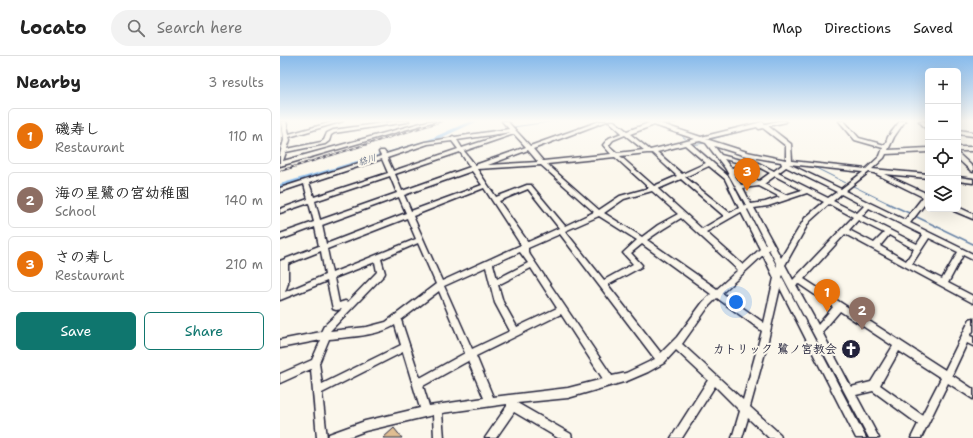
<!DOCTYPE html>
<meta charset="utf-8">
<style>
body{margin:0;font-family:"Shantell Sans","Klee One",sans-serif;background:#f2f2f2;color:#222}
.controls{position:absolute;right:12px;top:12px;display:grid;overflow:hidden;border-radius:6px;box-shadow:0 4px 16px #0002}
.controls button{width:36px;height:36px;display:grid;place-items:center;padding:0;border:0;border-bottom:1px solid #e0e0e0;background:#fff;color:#222;font:20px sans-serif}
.you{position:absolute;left:456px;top:246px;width:14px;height:14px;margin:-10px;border:3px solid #fff;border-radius:50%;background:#1a73e8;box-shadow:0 0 0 6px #1a73e833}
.badge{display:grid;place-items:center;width:26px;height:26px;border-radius:50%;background:#0f766e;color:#fff;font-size:13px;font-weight:700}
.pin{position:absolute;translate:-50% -33px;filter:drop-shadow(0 1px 2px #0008)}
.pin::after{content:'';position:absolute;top:21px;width:14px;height:12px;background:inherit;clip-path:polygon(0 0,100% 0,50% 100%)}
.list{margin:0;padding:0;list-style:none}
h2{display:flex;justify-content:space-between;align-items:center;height:52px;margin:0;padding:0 16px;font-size:17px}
h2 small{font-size:13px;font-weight:400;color:#767676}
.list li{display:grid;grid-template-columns:26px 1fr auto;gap:12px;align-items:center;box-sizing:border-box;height:56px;margin:0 8px 8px;padding:0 8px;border:1px solid #e0e0e0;border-radius:6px}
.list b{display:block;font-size:15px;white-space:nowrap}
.list p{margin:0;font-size:13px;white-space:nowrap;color:#767676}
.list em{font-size:13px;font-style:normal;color:#767676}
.actions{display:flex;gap:8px;padding:12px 16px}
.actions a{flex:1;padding:9px 0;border:1px solid #0f766e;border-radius:6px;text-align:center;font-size:14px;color:#0f766e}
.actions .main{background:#0f766e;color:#fff}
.icon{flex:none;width:22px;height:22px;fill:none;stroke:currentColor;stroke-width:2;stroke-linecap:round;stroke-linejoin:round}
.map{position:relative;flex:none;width:693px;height:382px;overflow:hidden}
header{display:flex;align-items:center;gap:24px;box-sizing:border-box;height:56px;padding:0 20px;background:#fff;border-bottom:1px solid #e0e0e0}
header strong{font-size:19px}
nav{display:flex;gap:22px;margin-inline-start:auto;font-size:14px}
.search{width:280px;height:36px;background:#f2f2f2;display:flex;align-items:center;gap:10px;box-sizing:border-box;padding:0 14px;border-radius:22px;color:#767676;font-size:15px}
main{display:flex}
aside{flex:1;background:#fff}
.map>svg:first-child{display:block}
</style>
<header>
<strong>Locato</strong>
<div class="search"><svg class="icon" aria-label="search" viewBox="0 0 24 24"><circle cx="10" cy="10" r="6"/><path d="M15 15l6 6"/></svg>Search here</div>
<nav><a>Map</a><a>Directions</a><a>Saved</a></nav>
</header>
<main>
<aside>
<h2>Nearby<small>3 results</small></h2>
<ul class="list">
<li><span class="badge" style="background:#e8710a">1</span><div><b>磯寿し</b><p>Restaurant</p></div><em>110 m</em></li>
<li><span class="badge" style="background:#8d6e63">2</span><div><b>海の星鷺の宮幼稚園</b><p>School</p></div><em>140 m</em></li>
<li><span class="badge" style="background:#e8710a">3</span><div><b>さの寿し</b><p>Restaurant</p></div><em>210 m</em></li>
</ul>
<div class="actions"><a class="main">Save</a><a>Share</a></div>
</aside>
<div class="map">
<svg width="693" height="382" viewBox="0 0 693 382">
<rect width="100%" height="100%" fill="#fbf7ec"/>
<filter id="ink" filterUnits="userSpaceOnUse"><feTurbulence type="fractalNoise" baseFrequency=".025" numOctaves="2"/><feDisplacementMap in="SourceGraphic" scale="8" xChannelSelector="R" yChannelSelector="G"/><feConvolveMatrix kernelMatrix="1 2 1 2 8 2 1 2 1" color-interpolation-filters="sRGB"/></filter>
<g filter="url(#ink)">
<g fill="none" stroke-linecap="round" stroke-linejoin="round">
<g stroke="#6783a7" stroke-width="1">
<polyline points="358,65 370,68"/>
<polyline points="233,71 276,65"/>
<polyline points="397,76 408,85"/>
<polyline points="152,84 229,72"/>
<polyline points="428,84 478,71"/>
<polyline points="412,89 425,87"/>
<polyline points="434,90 450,95"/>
<polyline points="473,101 502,107"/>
<polyline points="532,110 568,128"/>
<polyline points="571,129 610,148"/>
</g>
<g stroke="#6783a7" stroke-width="1.5">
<polyline points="607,147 629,157"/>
<polyline points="637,161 693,188"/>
</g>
<polyline stroke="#6783a7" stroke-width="2" points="523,262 587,382"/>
<polygon fill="#95c3ef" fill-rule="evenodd" points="190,65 198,65 154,85 0,134 0,128 150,83"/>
</g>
<polygon fill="#dfbd91" stroke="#22223b" points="114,372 122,382 103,382"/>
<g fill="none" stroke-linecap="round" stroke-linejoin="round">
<g stroke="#22223b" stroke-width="3">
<g id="minor">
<polygon points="2,65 6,65 9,78 56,65 63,65 9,81 10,84 7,93 41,86 44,84 47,77 53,74 117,65 129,65 127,66 54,77 51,79 49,85 45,88 6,96 3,105 148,65 155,65 0,110 0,98 4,84"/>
<path d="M222 65H227L250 90 320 65H327L253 93 263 105 331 98 323 89 329 82 342 77 329 65H334L347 75 369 67 365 65H373L421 81 482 66 485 68 498 65H506V66L488 70 511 88 512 105 586 113 600 100 603 92 575 84 559 65H564L579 82 605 89 608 81 620 65H625L614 81 608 94 648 92V96L606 98 604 102 592 113 648 118V122L604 118 648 138V144L630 167 693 198V204L683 199 668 227 693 240V247L565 178 524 223 665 314 690 263 693 262V275L690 280 693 281V290L687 287 672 319 693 333V343L668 327 641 382H631L638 368 593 335 576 339 599 382H589L502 219V221L586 382H576L500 232 486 293 470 351 500 378 501 382H489L468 362 462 382H452L460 355 435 330 402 382H391L428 324 396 294 384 307 368 316 347 325 288 342 237 347 291 378 292 382H278L234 356 216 382H205L227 350V348L162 357 164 382H154L153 359 85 375 66 382H48L49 378 85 365 140 352 123 296 42 337 47 382H37L31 313 0 327V318L32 304 41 284 0 292V284L41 276 44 270 62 253 56 254 53 253 47 225 0 244V205L39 190 35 171 0 184V178L34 166 29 147 0 157V153L28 143 24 128 0 136V132L101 100 99 96 100 95H104L106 98 145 86 170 82 173 80 175 81 229 73ZM374 69 415 83 370 94 350 78ZM477 71 479 73 483 72 506 90V104L467 96 426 83ZM231 76 182 92 177 84ZM234 78 246 91 195 109 184 95ZM345 79 364 94 337 97 329 90V89L333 84ZM172 85 178 93 113 115 107 102 148 88ZM420 85 426 87 445 112 466 149 464 150 449 121 410 87ZM405 89 426 107 402 118 377 96ZM434 90 466 100 501 106 502 109 494 115 471 103H467L464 105 441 99ZM248 94 258 106 208 109ZM180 96 190 111 122 135 115 118ZM367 97H372L397 120 374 130 340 100ZM335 101 369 132 340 140 319 154 267 108ZM102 103 108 117 34 141 29 127ZM444 103 460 107 453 112 450 111ZM469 106 490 117 479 125 458 114ZM509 108 583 116 561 133ZM261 109 314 156 285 170 251 129H247L216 141 197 113ZM429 110 445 123 459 152 450 157 405 121ZM506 111 557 136 548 142 498 117ZM192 115 202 129 131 155 124 139ZM589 116 594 117 643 141 625 164 565 135ZM453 117 473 127 461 129ZM110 120 117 137 40 164 35 145ZM495 120 522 134 506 139 484 128ZM401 123 444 160 422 173 378 133ZM479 130 500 141 485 146 471 148 463 132ZM204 132 241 189 162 225 133 160ZM248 133 279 172 248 186 219 145ZM372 135 398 158 378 169 362 181 324 157 344 143ZM527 137 544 146 525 162 501 202 474 152 488 150ZM561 138 584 150 577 157 553 145ZM119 141 126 157 46 188 42 169ZM549 148 573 161 513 224 505 209 529 166ZM589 152 643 179 637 188 582 160ZM468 153 486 188 485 189 467 154ZM461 156 480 193 463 209 426 176ZM319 160 357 184 343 197 353 208 324 224 285 175ZM127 162 136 183 52 217 47 193ZM401 162 458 214 437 233 367 184 383 173ZM578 164 604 177 594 187 569 174ZM280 178 375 303 346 317 332 320 248 196V192ZM609 179 634 193 626 205 600 190ZM649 182 678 196 662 223 632 208ZM138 187 156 228 106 266 87 271 50 275 104 219 105 217 101 203ZM362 188 431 238 423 246 397 281 381 297 328 229 361 211 362 209 351 197ZM489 193 497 209V211L488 194ZM41 195 45 219 5 236 8 227V208ZM240 196 248 207 217 223 213 208ZM483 199 494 222 484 267 442 237ZM95 206 97 216 68 246 65 245 59 247 54 222ZM206 211 215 247 230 275 192 293 164 230ZM251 212 277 252 237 271 223 246 218 229ZM519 228 553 251 538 269 516 229ZM159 235 185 297 140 322 121 264ZM437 242 482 275 463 344 402 288 429 250ZM560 255 613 290 591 326 571 331 542 276ZM281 258 323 323 288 332 213 341 196 300ZM115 269 121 289 42 328 39 307 49 283C69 281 98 280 115 269ZM619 295 661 322 642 359 600 329ZM188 305 204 342 149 350 143 330Z"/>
<polygon points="387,65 397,65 395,66 387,67"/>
<polygon points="639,65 644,65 648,69 648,74 646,73"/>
<polygon points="678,74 693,76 693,80 678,78"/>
<rect x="678" y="91" width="15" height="4"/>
<polygon points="678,98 680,99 693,111 693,116 691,115 678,103"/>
<polygon points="678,121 693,123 693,127 678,125"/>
<polygon points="678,151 693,158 693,163 674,155 673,153 678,153"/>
</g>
</g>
<use href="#minor" fill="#fbf7ec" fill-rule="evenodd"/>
<g stroke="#22223b" stroke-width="2">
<polyline id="rail" points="0,115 162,65"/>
</g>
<use href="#rail" stroke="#fbf7ec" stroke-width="1" stroke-dasharray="3.5" stroke-linecap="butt"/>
</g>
</g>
<linearGradient id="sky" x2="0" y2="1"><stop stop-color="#87baeb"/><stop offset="0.55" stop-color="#fdfbf6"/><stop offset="1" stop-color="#fdfbf6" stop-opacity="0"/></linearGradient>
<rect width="693" height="118" fill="url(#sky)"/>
<defs>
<g id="church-disc" transform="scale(1)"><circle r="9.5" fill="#22223b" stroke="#fbf7ec"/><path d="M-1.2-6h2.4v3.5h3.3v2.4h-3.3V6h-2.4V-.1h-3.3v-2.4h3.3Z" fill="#fff"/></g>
</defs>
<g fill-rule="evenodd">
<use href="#church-disc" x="571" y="293"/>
</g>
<g text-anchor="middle" stroke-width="4" stroke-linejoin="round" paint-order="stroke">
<g font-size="9" font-style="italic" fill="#445271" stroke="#fbf7ec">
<text transform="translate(87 104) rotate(-17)" y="3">貉川</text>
</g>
<g font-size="12" font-weight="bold" fill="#22223b" stroke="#fbf7ec" text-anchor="end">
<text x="557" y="297">カトリック 鷺ノ宮教会</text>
</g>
</g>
</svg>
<div class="controls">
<button>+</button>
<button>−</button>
<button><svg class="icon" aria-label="locate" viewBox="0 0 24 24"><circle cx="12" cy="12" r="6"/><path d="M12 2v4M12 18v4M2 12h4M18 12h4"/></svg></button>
<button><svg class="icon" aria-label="layers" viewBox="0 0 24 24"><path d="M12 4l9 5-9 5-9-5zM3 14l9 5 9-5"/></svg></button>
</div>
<div class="you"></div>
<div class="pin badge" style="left:547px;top:256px;background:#e8710a">1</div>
<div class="pin badge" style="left:582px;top:274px;background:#8d6e63">2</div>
<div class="pin badge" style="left:467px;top:135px;background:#e8710a">3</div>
</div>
</main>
